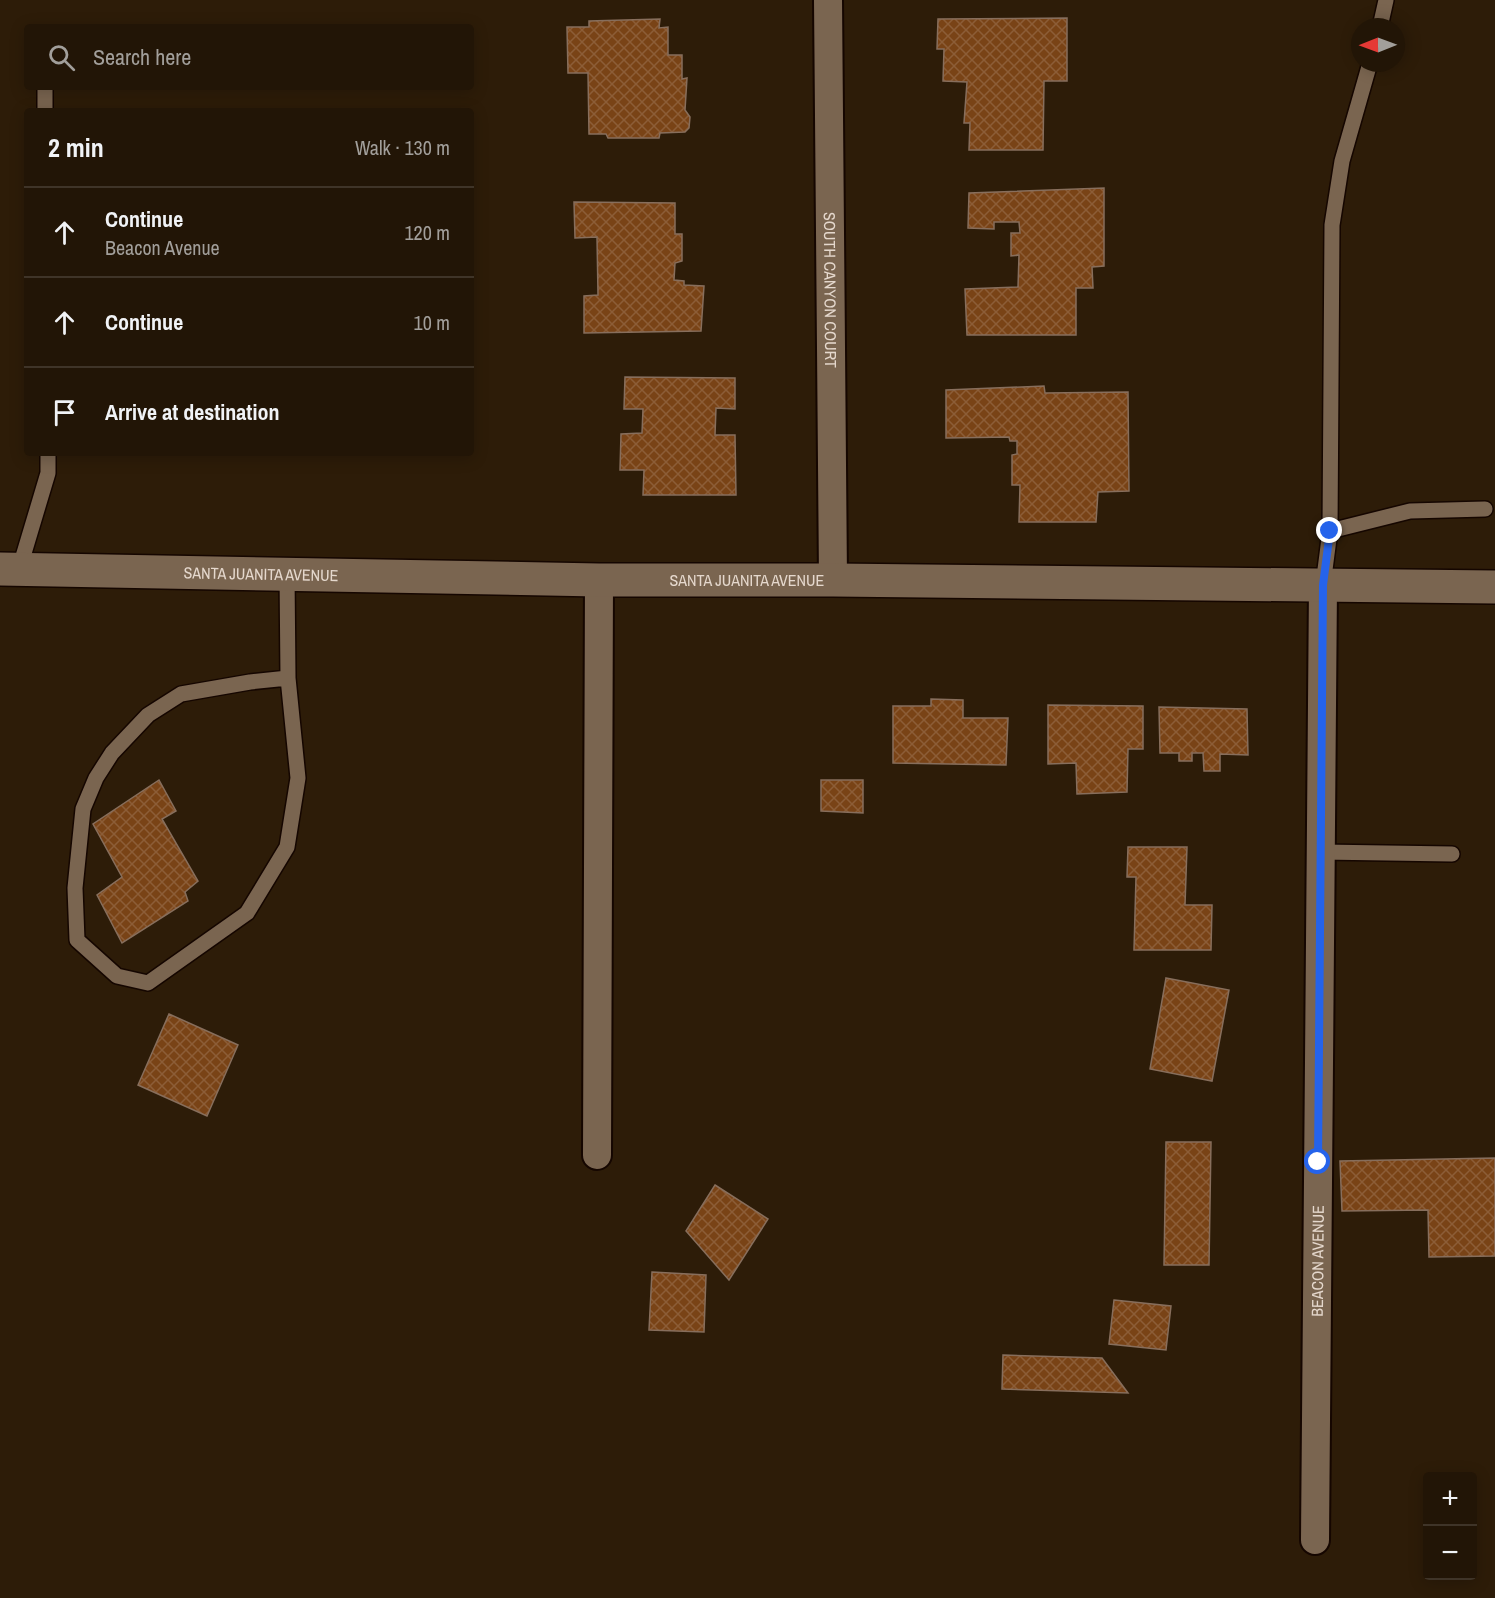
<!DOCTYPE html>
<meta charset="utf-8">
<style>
body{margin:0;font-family:"Archivo Narrow",sans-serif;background:#2a1e10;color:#f1f3f6}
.controls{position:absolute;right:18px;bottom:18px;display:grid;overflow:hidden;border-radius:6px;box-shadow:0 3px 15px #0003}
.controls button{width:54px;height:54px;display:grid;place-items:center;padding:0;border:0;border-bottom:2px solid #3f3428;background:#221506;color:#f1f3f6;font:30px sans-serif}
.compass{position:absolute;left:1351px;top:18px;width:54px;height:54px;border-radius:50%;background:#221506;box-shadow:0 3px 15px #0003;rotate:269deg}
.stop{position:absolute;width:18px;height:18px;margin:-14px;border:4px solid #2563eb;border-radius:50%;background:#fff}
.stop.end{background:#2563eb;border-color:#fff;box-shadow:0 2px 6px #0008}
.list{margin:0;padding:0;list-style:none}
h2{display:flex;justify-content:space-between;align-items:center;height:78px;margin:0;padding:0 24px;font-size:26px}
h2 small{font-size:20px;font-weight:400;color:#a29f9b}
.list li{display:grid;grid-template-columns:39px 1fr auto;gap:18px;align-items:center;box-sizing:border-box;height:90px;padding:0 24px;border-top:2px solid #3f3428}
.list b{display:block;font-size:22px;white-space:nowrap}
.list p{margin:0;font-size:20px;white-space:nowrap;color:#a29f9b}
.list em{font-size:20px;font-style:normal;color:#a29f9b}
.icon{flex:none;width:33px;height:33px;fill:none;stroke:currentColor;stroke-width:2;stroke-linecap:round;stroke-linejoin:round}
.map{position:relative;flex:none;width:1495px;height:1598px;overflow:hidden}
.search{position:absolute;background:#221506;box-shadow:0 3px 15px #0003;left:24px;top:24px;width:450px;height:66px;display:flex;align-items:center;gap:15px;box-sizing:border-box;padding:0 21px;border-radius:6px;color:#a29f9b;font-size:22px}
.panel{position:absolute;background:#221506;box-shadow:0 3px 15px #0003;left:24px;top:108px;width:450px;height:348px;border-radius:6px}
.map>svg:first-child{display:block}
</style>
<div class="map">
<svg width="1495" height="1598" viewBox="0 0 1495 1598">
<defs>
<pattern id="building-cross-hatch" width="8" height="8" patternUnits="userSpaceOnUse" patternTransform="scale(1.5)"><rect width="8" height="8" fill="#794316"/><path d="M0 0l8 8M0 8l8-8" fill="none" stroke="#8c5d37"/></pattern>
</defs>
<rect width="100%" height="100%" fill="#2d1c08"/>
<g fill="url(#building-cross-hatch)" stroke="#876e5c" stroke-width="1.5">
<polygon points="1067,18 1067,81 1044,81 1043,150 969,150 970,123 964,123 967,82 943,81 944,49 937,49 938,19"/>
<polygon points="660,19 659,28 668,27 668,55 682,55 682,79 687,78 685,110 690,117 689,128 685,132 660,133 659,138 608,138 606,134 589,134 588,73 568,73 567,27 589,27 589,21"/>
<polygon points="1104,188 1104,266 1092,267 1093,288 1076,288 1076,335 967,335 965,289 1018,287 1019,255 1011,256 1011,233 1020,233 1019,222 994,222 994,229 968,228 969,193"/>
<polygon points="574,202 675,203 675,234 682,234 682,261 675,263 674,280 684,281 684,285 704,286 701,331 584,333 584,296 598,295 597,237 575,238"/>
<polygon points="625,377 735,378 735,409 716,408 715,435 735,435 736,495 643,495 644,470 620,470 621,434 642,433 643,409 624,409"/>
<polygon points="1044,386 1045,393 1128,392 1129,491 1098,492 1096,522 1019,522 1020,485 1012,485 1012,455 1017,454 1017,441 1010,441 1009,437 946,438 946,390"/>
<polygon points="931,699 963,700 963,718 1008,718 1006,765 893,763 893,706 931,706"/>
<polygon points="1048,705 1143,706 1143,749 1128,749 1127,792 1077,794 1076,763 1048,764"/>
<polygon points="1159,707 1247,709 1248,755 1220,754 1220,771 1204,771 1203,753 1192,753 1192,761 1179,761 1179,753 1160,753"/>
<polygon points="159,780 176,811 162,819 198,881 185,892 188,901 122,943 97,895 122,877 93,824"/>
<polygon points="821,780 863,780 863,813 821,811"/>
<polygon points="1128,847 1187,847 1185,905 1212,905 1211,950 1134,950 1136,877 1127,877"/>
<polygon points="1166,978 1229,990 1212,1081 1150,1069"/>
<polygon points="169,1014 238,1045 207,1116 138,1085"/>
<polygon points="1166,1142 1211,1142 1209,1265 1164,1265"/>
<polygon points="1495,1158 1495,1256 1429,1257 1428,1210 1342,1211 1340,1161"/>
<polygon points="715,1185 768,1219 729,1280 686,1231"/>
<polygon points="652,1272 706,1275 704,1332 649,1330"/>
<polygon points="1114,1300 1171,1306 1166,1350 1109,1344"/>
<polygon points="1003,1355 1102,1358 1128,1393 1002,1389"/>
</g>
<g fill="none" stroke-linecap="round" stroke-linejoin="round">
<g stroke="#150600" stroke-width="18">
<g id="service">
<polyline points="1380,27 1386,0"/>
<polyline points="45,87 45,111"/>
<polyline points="1330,531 1410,511 1485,509"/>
<polyline points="19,570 48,473 48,453"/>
<polyline points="287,574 288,678 250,682 181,694 148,715 112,753 96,778 83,809 75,888 77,940 117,976 148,983 247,913 287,847 298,778 288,678"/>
<polyline points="1323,585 1330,531 1332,225 1342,161 1370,63"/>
<polyline points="1321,852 1452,854"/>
</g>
</g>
<g stroke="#150600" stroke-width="32">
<g id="minor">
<path id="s1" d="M828 0 833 580"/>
<polyline points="597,1155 599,580"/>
<path id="s2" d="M1315 1540 1323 585"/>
</g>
</g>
<g stroke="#150600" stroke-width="36">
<g id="tertiary">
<path id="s3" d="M0 569 599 580H833L1495 587"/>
</g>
</g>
<use href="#service" stroke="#7a6550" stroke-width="15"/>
<use href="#minor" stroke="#7a6550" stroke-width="28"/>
<use href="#tertiary" stroke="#7a6550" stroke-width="33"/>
</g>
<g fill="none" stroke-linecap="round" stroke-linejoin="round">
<polyline stroke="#2563eb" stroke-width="8" points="1318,1162 1323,585 1330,531"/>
</g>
<g text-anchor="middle" stroke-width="4.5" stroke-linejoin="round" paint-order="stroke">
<g font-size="16" fill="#e5d8cd" stroke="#0f0803">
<text dy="6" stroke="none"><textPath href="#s1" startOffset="290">SOUTH CANYON COURT</textPath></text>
<text dy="6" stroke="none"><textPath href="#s3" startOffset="261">SANTA JUANITA AVENUE</textPath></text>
<text dy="6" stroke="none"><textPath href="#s3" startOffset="747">SANTA JUANITA AVENUE</textPath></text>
<text dy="6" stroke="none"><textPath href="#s2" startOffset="279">BEACON AVENUE</textPath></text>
</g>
</g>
</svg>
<div class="controls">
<button>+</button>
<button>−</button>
</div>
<svg class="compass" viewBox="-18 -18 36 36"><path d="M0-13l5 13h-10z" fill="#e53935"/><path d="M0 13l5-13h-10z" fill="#a29f9b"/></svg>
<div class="stop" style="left:1318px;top:1162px"></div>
<div class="stop end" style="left:1330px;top:531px"></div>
<div class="search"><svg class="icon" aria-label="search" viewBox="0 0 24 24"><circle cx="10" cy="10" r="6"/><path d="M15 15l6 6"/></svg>Search here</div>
<section class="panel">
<h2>2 min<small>Walk · 130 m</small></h2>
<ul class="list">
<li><svg class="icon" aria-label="ahead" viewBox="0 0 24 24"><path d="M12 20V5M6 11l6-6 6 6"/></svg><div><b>Continue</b><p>Beacon Avenue</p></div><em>120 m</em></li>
<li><svg class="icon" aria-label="ahead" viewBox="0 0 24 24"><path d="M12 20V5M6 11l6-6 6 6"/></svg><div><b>Continue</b></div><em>10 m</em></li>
<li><svg class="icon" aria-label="arrive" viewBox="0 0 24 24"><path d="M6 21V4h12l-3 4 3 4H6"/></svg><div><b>Arrive at destination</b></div></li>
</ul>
</section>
</div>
